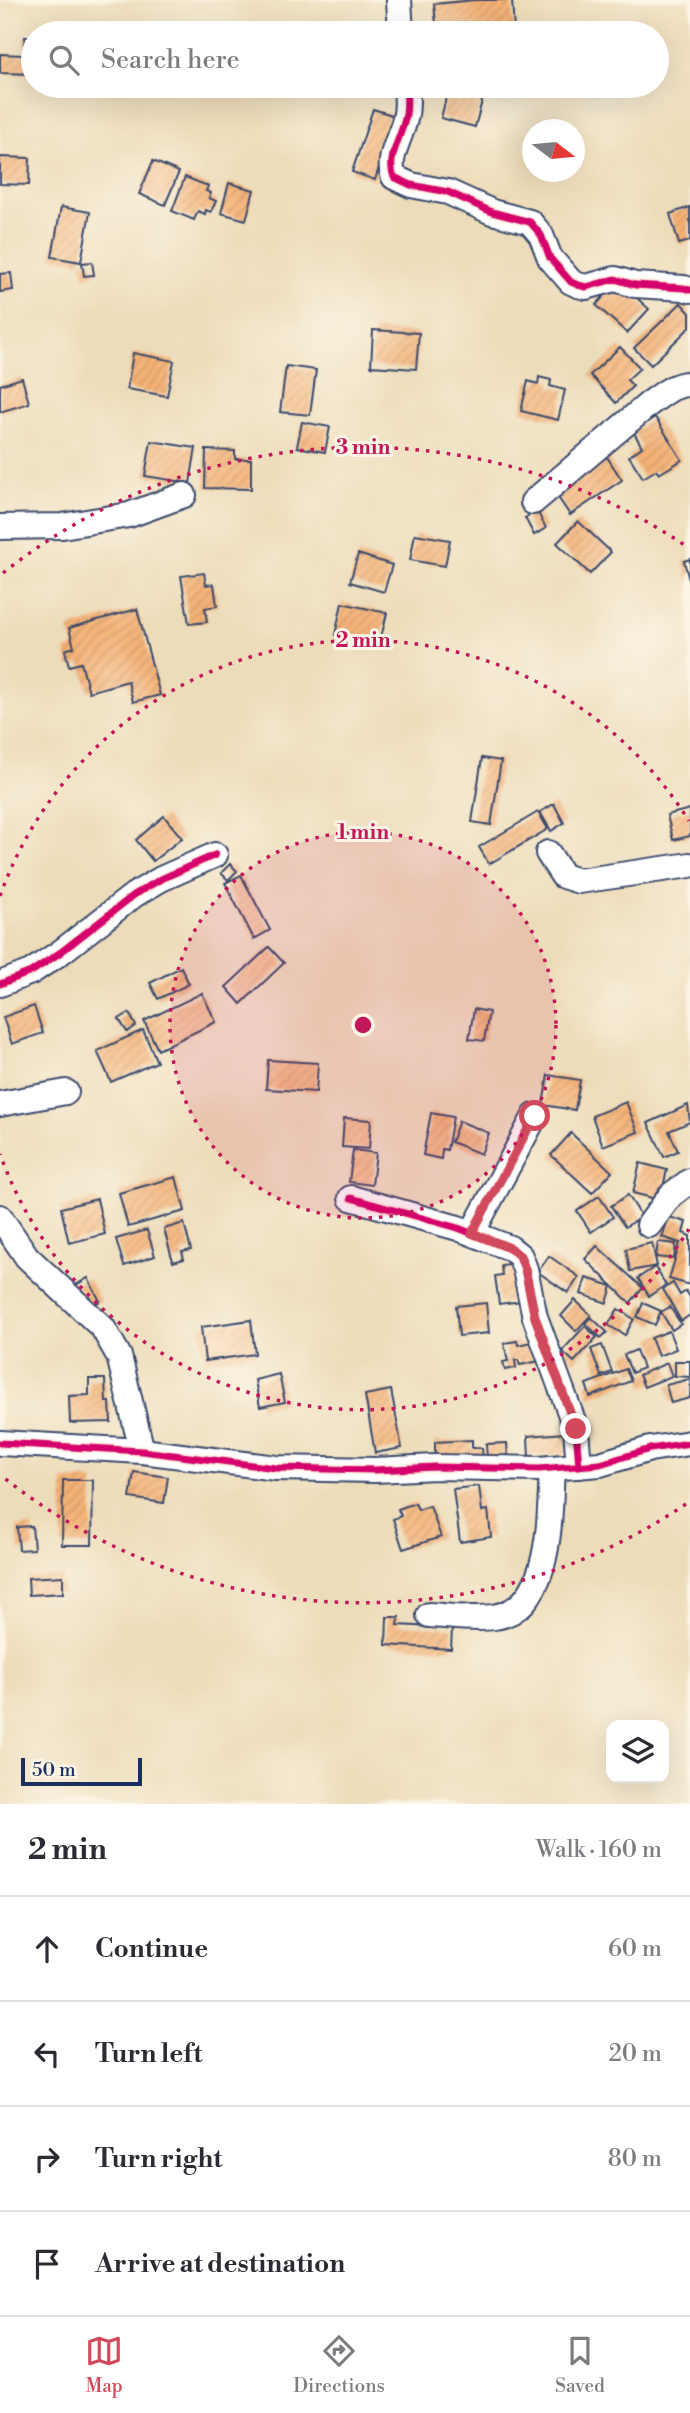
<!DOCTYPE html>
<meta charset="utf-8">
<style>
body{margin:0;font-family:"Libre Bodoni",serif;background:#f7f7f7;color:#2b2b33}
.controls{position:absolute;right:21px;bottom:21px;display:grid;overflow:hidden;border-radius:14px;box-shadow:0 7px 28px #0002}
.controls button{width:63px;height:63px;display:grid;place-items:center;padding:0;border:0;border-bottom:2px solid #e1e1e2;background:#fff;color:#2b2b33;font:35px sans-serif}
.compass{position:absolute;left:522px;top:119px;width:63px;height:63px;border-radius:50%;background:#fff;box-shadow:0 7px 28px #0002;rotate:106deg}
.scale{position:absolute;left:21px;bottom:18px;width:121px;box-sizing:border-box;padding-left:7px;border:4px solid #1b2f5e;border-top:0;font-size:19px;line-height:24px;white-space:nowrap;color:#1b2f5e;-webkit-text-stroke:5px #fcf5e5;paint-order:stroke}
.stop{position:absolute;width:21px;height:21px;margin:-16px;border:5px solid #d1495b;border-radius:50%;background:#fff}
.stop.end{background:#d1495b;border-color:#fff;box-shadow:0 2px 7px #0008}
.list{margin:0;padding:0;list-style:none}
h2{display:flex;justify-content:space-between;align-items:center;height:91px;margin:0;padding:0 28px;font-size:30px}
h2 small{font-size:23px;font-weight:400;color:#7c7c81}
.list li{display:grid;grid-template-columns:46px 1fr auto;gap:21px;align-items:center;box-sizing:border-box;height:105px;padding:0 28px;border-top:2px solid #e1e1e2}
.list b{display:block;font-size:26px;white-space:nowrap}
.list em{font-size:23px;font-style:normal;color:#7c7c81}
.icon{flex:none;width:38px;height:38px;fill:none;stroke:currentColor;stroke-width:2;stroke-linecap:round;stroke-linejoin:round}
.map{position:relative;flex:none;width:690px;height:1804px;overflow:hidden}
.search{position:absolute;background:#fff;box-shadow:0 7px 28px #0002;left:21px;right:21px;top:21px;height:77px;display:flex;align-items:center;gap:18px;box-sizing:border-box;padding:0 24px;border-radius:38px;color:#7c7c81;font-size:26px}
.sheet{height:511px;background:#fff}
nav{display:flex;justify-content:space-around;align-items:center;box-sizing:border-box;height:98px;border-top:2px solid #e1e1e2;background:#fff;font-size:19px;color:#7c7c81}
nav a{display:grid;justify-items:center;gap:4px}
nav .on{color:#d1495b}
.map>svg:first-child{display:block}
</style>
<div class="map">
<svg width="690" height="1804" viewBox="0 0 690 1804">
<defs>
<pattern id="building-hatch" width="6" height="6" patternUnits="userSpaceOnUse" patternTransform="scale(1.75)"><rect width="6" height="6" fill="#f5b276"/><path d="M-1 1l2-2M0 6l6-6M5 7l2-2" fill="none" stroke="#d19968"/></pattern>
</defs>
<rect width="100%" height="100%" fill="#fcf5e5"/>
<filter id="ink" filterUnits="userSpaceOnUse"><feTurbulence type="fractalNoise" baseFrequency=".0143" numOctaves="2"/><feDisplacementMap in="SourceGraphic" scale="14" xChannelSelector="R" yChannelSelector="G"/><feConvolveMatrix kernelMatrix="1 2 1 2 8 2 1 2 1" color-interpolation-filters="sRGB"/></filter>
<filter id="wash" filterUnits="userSpaceOnUse"><feTurbulence type="fractalNoise" baseFrequency=".00686" numOctaves="4" result="noise"/><feDisplacementMap in="SourceGraphic" scale="28" xChannelSelector="R" yChannelSelector="G"/><feGaussianBlur stdDeviation="1.57" result="paint"/><feColorMatrix in="noise" values="0 0 0 0 0 0 0 0 0 0 0 0 0 0 0 0 0 1.4 0 .05"/><feComposite in="paint" operator="in"/></filter>
<g filter="url(#wash)">
<rect width="100%" height="100%" fill="#eddcb9"/>
<g id="blocks">
<g fill="url(#building-hatch)">
<polygon points="475,0 512,0 514,30 475,33 437,33 434,4"/>
<polygon points="25,37 33,37 33,74 0,73 0,54 24,55"/>
<polygon points="449,86 486,86 475,127 441,118"/>
<polygon points="373,109 395,116 375,180 352,172"/>
<polygon points="0,157 30,158 29,185 0,184"/>
<polygon points="153,161 179,172 165,205 139,194"/>
<polygon points="185,177 208,186 206,191 211,193 209,198 216,201 211,212 206,210 205,214 198,211 194,220 172,211"/>
<polygon points="229,183 254,190 246,220 221,213"/>
<polygon points="61,207 90,212 81,262 52,257"/>
<polygon points="690,207 690,241 679,244 670,214"/>
<polygon points="92,262 94,275 84,276 82,263"/>
<polygon points="11,273 13,290 0,292 0,274"/>
<polygon points="618,281 649,309 627,333 596,305"/>
<polygon points="681,303 690,313 690,327 651,365 634,348"/>
<polygon points="373,330 419,333 416,369 371,366"/>
<polygon points="620,347 640,368 627,380 633,386 616,403 590,375"/>
<polygon points="133,353 174,361 167,396 127,389"/>
<polygon points="286,366 316,370 310,415 280,412"/>
<polygon points="539,377 551,380 550,386 565,390 558,420 521,411 528,381 538,384"/>
<polygon points="22,378 29,403 0,412 0,385"/>
<polygon points="655,417 682,460 659,474 656,470 643,478 629,456 642,447 633,431"/>
<polygon points="302,422 330,427 325,452 297,447"/>
<polygon points="151,441 196,448 190,483 145,476"/>
<polygon points="206,450 235,451 235,459 251,459 251,489 205,488"/>
<polygon points="607,457 622,480 570,515 555,493"/>
<polygon points="537,511 546,528 534,535 525,518"/>
<polygon points="578,521 611,552 590,574 557,543"/>
<polygon points="415,534 450,540 445,566 410,560"/>
<polygon points="358,554 392,565 384,592 350,582"/>
<polygon points="690,559 690,580 689,580 684,561"/>
<polygon points="204,573 206,585 214,584 217,606 205,608 207,622 189,624 181,576"/>
<polygon points="342,603 387,613 379,646 335,635"/>
<polygon points="137,609 160,695 133,702 128,681 89,692 81,663 69,666 65,650 74,647 69,628"/>
<polygon points="482,758 501,761 491,825 472,822"/>
<polygon points="554,804 564,823 551,831 540,812"/>
<polygon points="690,809 690,836 673,840 667,815"/>
<polygon points="538,812 548,829 489,864 479,847"/>
<polygon points="164,816 182,838 153,861 136,840"/>
<polygon points="230,864 237,871 228,880 221,873"/>
<polygon points="241,875 270,930 254,939 225,883"/>
<polygon points="269,947 284,963 241,1004 226,987"/>
<polygon points="181,967 189,984 158,999 150,983"/>
<polygon points="202,993 216,1022 158,1050 144,1021"/>
<polygon points="34,1006 43,1033 12,1044 3,1017"/>
<polygon points="474,1009 489,1012 484,1041 469,1039"/>
<polygon points="129,1013 136,1026 127,1032 119,1019"/>
<polygon points="143,1030 157,1062 111,1082 97,1051"/>
<polygon points="268,1060 318,1063 316,1092 266,1089"/>
<polygon points="548,1075 580,1080 575,1110 543,1105"/>
<polygon points="626,1102 638,1132 603,1146 592,1116"/>
<polygon points="688,1105 690,1122 669,1131 678,1151 664,1157 648,1123"/>
<polygon points="431,1113 453,1117 447,1150 442,1149 441,1159 423,1155"/>
<polygon points="344,1118 371,1120 369,1149 342,1147"/>
<polygon points="459,1121 489,1133 481,1154 451,1142"/>
<polygon points="571,1133 612,1172 592,1193 551,1155"/>
<polygon points="353,1150 376,1153 372,1185 349,1182"/>
<polygon points="640,1163 667,1170 660,1200 633,1193"/>
<polygon points="176,1177 185,1211 128,1227 119,1193"/>
<polygon points="628,1195 642,1217 625,1227 611,1206"/>
<polygon points="599,1196 613,1217 591,1232 577,1211"/>
<polygon points="97,1199 105,1234 69,1243 61,1208"/>
<polygon points="669,1217 686,1222 683,1233 690,1236 690,1285 669,1279 680,1243 662,1237"/>
<polygon points="184,1223 191,1250 182,1252 184,1259 173,1262 164,1229"/>
<polygon points="147,1230 155,1256 124,1266 116,1239"/>
<polygon points="658,1242 676,1244 674,1259 656,1257"/>
<polygon points="652,1243 657,1266 630,1271 626,1249"/>
<polygon points="597,1246 643,1288 630,1303 585,1259"/>
<polygon points="549,1256 579,1277 568,1293 538,1272"/>
<polygon points="517,1263 522,1301 499,1304 495,1276 502,1275 501,1265"/>
<polygon points="655,1267 666,1285 649,1296 638,1278"/>
<polygon points="88,1278 100,1301 87,1308 76,1285"/>
<polygon points="586,1278 612,1286 607,1303 581,1294"/>
<polygon points="673,1283 680,1295 686,1291 690,1297 690,1315 681,1321 663,1289"/>
<polygon points="575,1300 591,1315 576,1331 561,1316"/>
<polygon points="486,1303 489,1333 459,1336 456,1306"/>
<polygon points="643,1303 661,1311 655,1325 637,1317"/>
<polygon points="670,1307 681,1324 672,1330 661,1312"/>
<polygon points="618,1309 634,1319 625,1335 608,1325"/>
<polygon points="591,1317 607,1332 601,1338 585,1323"/>
<polygon points="251,1320 255,1354 205,1361 201,1327"/>
<polygon points="585,1326 597,1337 574,1362 562,1351"/>
<polygon points="669,1331 676,1349 658,1356 651,1338"/>
<polygon points="517,1341 518,1345 536,1341 540,1361 520,1365 518,1360 515,1360 516,1368 505,1370 503,1362 508,1361 504,1343"/>
<polygon points="602,1345 612,1372 601,1376 591,1349"/>
<polygon points="636,1350 643,1368 632,1373 624,1355"/>
<polygon points="675,1361 690,1361 690,1377 675,1376"/>
<polygon points="667,1363 672,1376 644,1387 639,1375"/>
<polygon points="626,1369 631,1381 590,1397 586,1384"/>
<polygon points="279,1374 285,1402 260,1407 255,1380"/>
<polygon points="89,1379 105,1379 106,1402 110,1402 111,1422 70,1423 69,1396 89,1395"/>
<polygon points="690,1379 690,1398 671,1403 666,1385"/>
<polygon points="391,1390 402,1448 375,1453 365,1395"/>
<polygon points="565,1433 566,1454 529,1457 528,1436"/>
<polygon points="472,1440 472,1448 482,1448 483,1458 435,1461 435,1442"/>
<polygon points="507,1443 508,1457 487,1458 486,1444"/>
<polygon points="134,1472 168,1477 164,1503 130,1498"/>
<polygon points="63,1480 93,1480 92,1545 62,1545"/>
<polygon points="479,1486 482,1511 488,1510 491,1537 460,1542 453,1489"/>
<polygon points="415,1503 418,1510 430,1506 441,1537 403,1549 393,1519 401,1516 398,1509"/>
<polygon points="32,1526 34,1549 19,1550 17,1527"/>
<polygon points="63,1576 63,1593 29,1595 28,1578"/>
<polygon points="387,1617 399,1617 398,1625 452,1628 451,1649 386,1645"/>
</g>
</g>
</g>
<g filter="url(#ink)">
<use href="#blocks" fill-opacity="0" stroke="#3a496c" stroke-width="2"/>
<g fill="none" stroke-linecap="round" stroke-linejoin="round">
<g stroke="#3a496c" stroke-width="28">
<g id="minor">
<polyline points="399,0 401,33"/>
<path d="M406 86C407 97 408 108 405 119 401 137 386 159 394 177L411 185 448 192 492 212 530 222 541 235 550 258 571 282 578 285 586 287 615 279 635 285 684 288 690 290"/>
<path d="M533 502 650 403C662 395 675 383 690 384"/>
<polyline points="0,527 62,526 129,515 184,495"/>
<polyline points="548,853 563,876 579,881 690,865"/>
<polyline points="0,984 31,972 61,952 134,895 161,879 215,855"/>
<polyline points="0,1104 66,1092"/>
<polyline points="351,1198 458,1228 510,1248 520,1256 525,1269 535,1317 576,1429 579,1466"/>
<polyline points="0,1217 27,1257 103,1328 119,1356 142,1451"/>
<polyline points="649,1225 671,1195 690,1181"/>
<polyline points="472,1233 535,1116"/>
<polyline points="0,1443 142,1451 276,1468 375,1470 435,1467 539,1469 588,1465 600,1464 650,1449 690,1443"/>
<path d="M429 1615C450 1616 473 1620 494 1617 554 1609 549 1512 552 1468"/>
</g>
</g>
<use href="#minor" stroke="#fff" stroke-width="24"/>
<g stroke="#fcf5e5" stroke-width="11">
<g id="cycleway">
<path d="M406 86C407 97 408 108 405 119 401 137 386 159 394 177L411 185 448 192 492 212 530 222 541 235 550 258 571 282 578 285 586 287 615 279 635 285 684 288 690 290"/>
<polyline points="0,984 31,972 61,952 134,895 161,879 215,855"/>
<polyline points="351,1198 458,1228 510,1248 520,1256 525,1269 535,1317 576,1429 579,1466"/>
<polyline points="0,1443 142,1451 276,1468 375,1470 435,1467 539,1469 588,1465 600,1464 650,1449 690,1443"/>
</g>
</g>
<use href="#cycleway" stroke="#d6006c" stroke-width="7"/>
</g>
</g>
<g fill="none" stroke-linecap="round" stroke-linejoin="round" filter="url(#ink)">
<polyline stroke="#d1495b" stroke-width="9" points="535,1116 472,1233 510,1248 520,1256 525,1269 535,1317 576,1429"/>
</g>
<circle cx="363" cy="1025" r="193" fill="#c2185b" fill-opacity=".12"/>
<g fill="none" stroke="#c2185b" stroke-width="3.5" stroke-dasharray="3.5 7">
<circle cx="363" cy="1025" r="193"/>
<path d="M689 1229A385 385 0 0 1 0 1154M0 896A385 385 0 0 1 689 821"/>
<path d="M686 1504A578 578 0 0 1 3 1477M3 573A578 578 0 0 1 686 546"/>
</g>
<circle cx="363" cy="1025" r="10" fill="#c2185b" stroke="#fcf5e5" stroke-width="3.5"/>
<g font-size="21" text-anchor="middle" font-weight="bold" fill="#c2185b" stroke="#fcf5e5" stroke-width="6" stroke-linejoin="round" paint-order="stroke">
<text x="363" y="454">3 min</text>
<text x="363" y="647">2 min</text>
<text x="363" y="839">1 min</text>
</g>
</svg>
<div class="controls">
<button><svg class="icon" aria-label="layers" viewBox="0 0 24 24"><path d="M12 4l9 5-9 5-9-5zM3 14l9 5 9-5"/></svg></button>
</div>
<svg class="compass" viewBox="-18 -18 36 36"><path d="M0-13l5 13h-10z" fill="#e53935"/><path d="M0 13l5-13h-10z" fill="#7c7c81"/></svg>
<div class="scale">50 m</div>
<div class="stop" style="left:535px;top:1116px"></div>
<div class="stop end" style="left:576px;top:1429px"></div>
<div class="search"><svg class="icon" aria-label="search" viewBox="0 0 24 24"><circle cx="10" cy="10" r="6"/><path d="M15 15l6 6"/></svg>Search here</div>
</div>
<section class="sheet">
<h2>2 min<small>Walk · 160 m</small></h2>
<ul class="list">
<li><svg class="icon" aria-label="ahead" viewBox="0 0 24 24"><path d="M12 20V5M6 11l6-6 6 6"/></svg><div><b>Continue</b></div><em>60 m</em></li>
<li><svg class="icon" aria-label="left" viewBox="0 0 24 24"><path d="M17 20v-9H6M10 6l-5 5 5 5"/></svg><div><b>Turn left</b></div><em>20 m</em></li>
<li><svg class="icon" aria-label="right" viewBox="0 0 24 24"><path d="M7 20v-9h11M14 6l5 5-5 5"/></svg><div><b>Turn right</b></div><em>80 m</em></li>
<li><svg class="icon" aria-label="arrive" viewBox="0 0 24 24"><path d="M6 21V4h12l-3 4 3 4H6"/></svg><div><b>Arrive at destination</b></div></li>
</ul>
</section>
<nav>
<a class="on"><svg class="icon" aria-label="map" viewBox="0 0 24 24"><path d="M3 6l6-2 6 2 6-2v14l-6 2-6-2-6 2zM9 4v14M15 6v14"/></svg>Map</a>
<a><svg class="icon" aria-label="directions" viewBox="0 0 24 24"><path d="M12 3l9 9-9 9-9-9zM9 14v-3h6M13 9l2 2-2 2"/></svg>Directions</a>
<a><svg class="icon" aria-label="saved" viewBox="0 0 24 24"><path d="M7 4h10v16l-5-4-5 4z"/></svg>Saved</a>
</nav>
